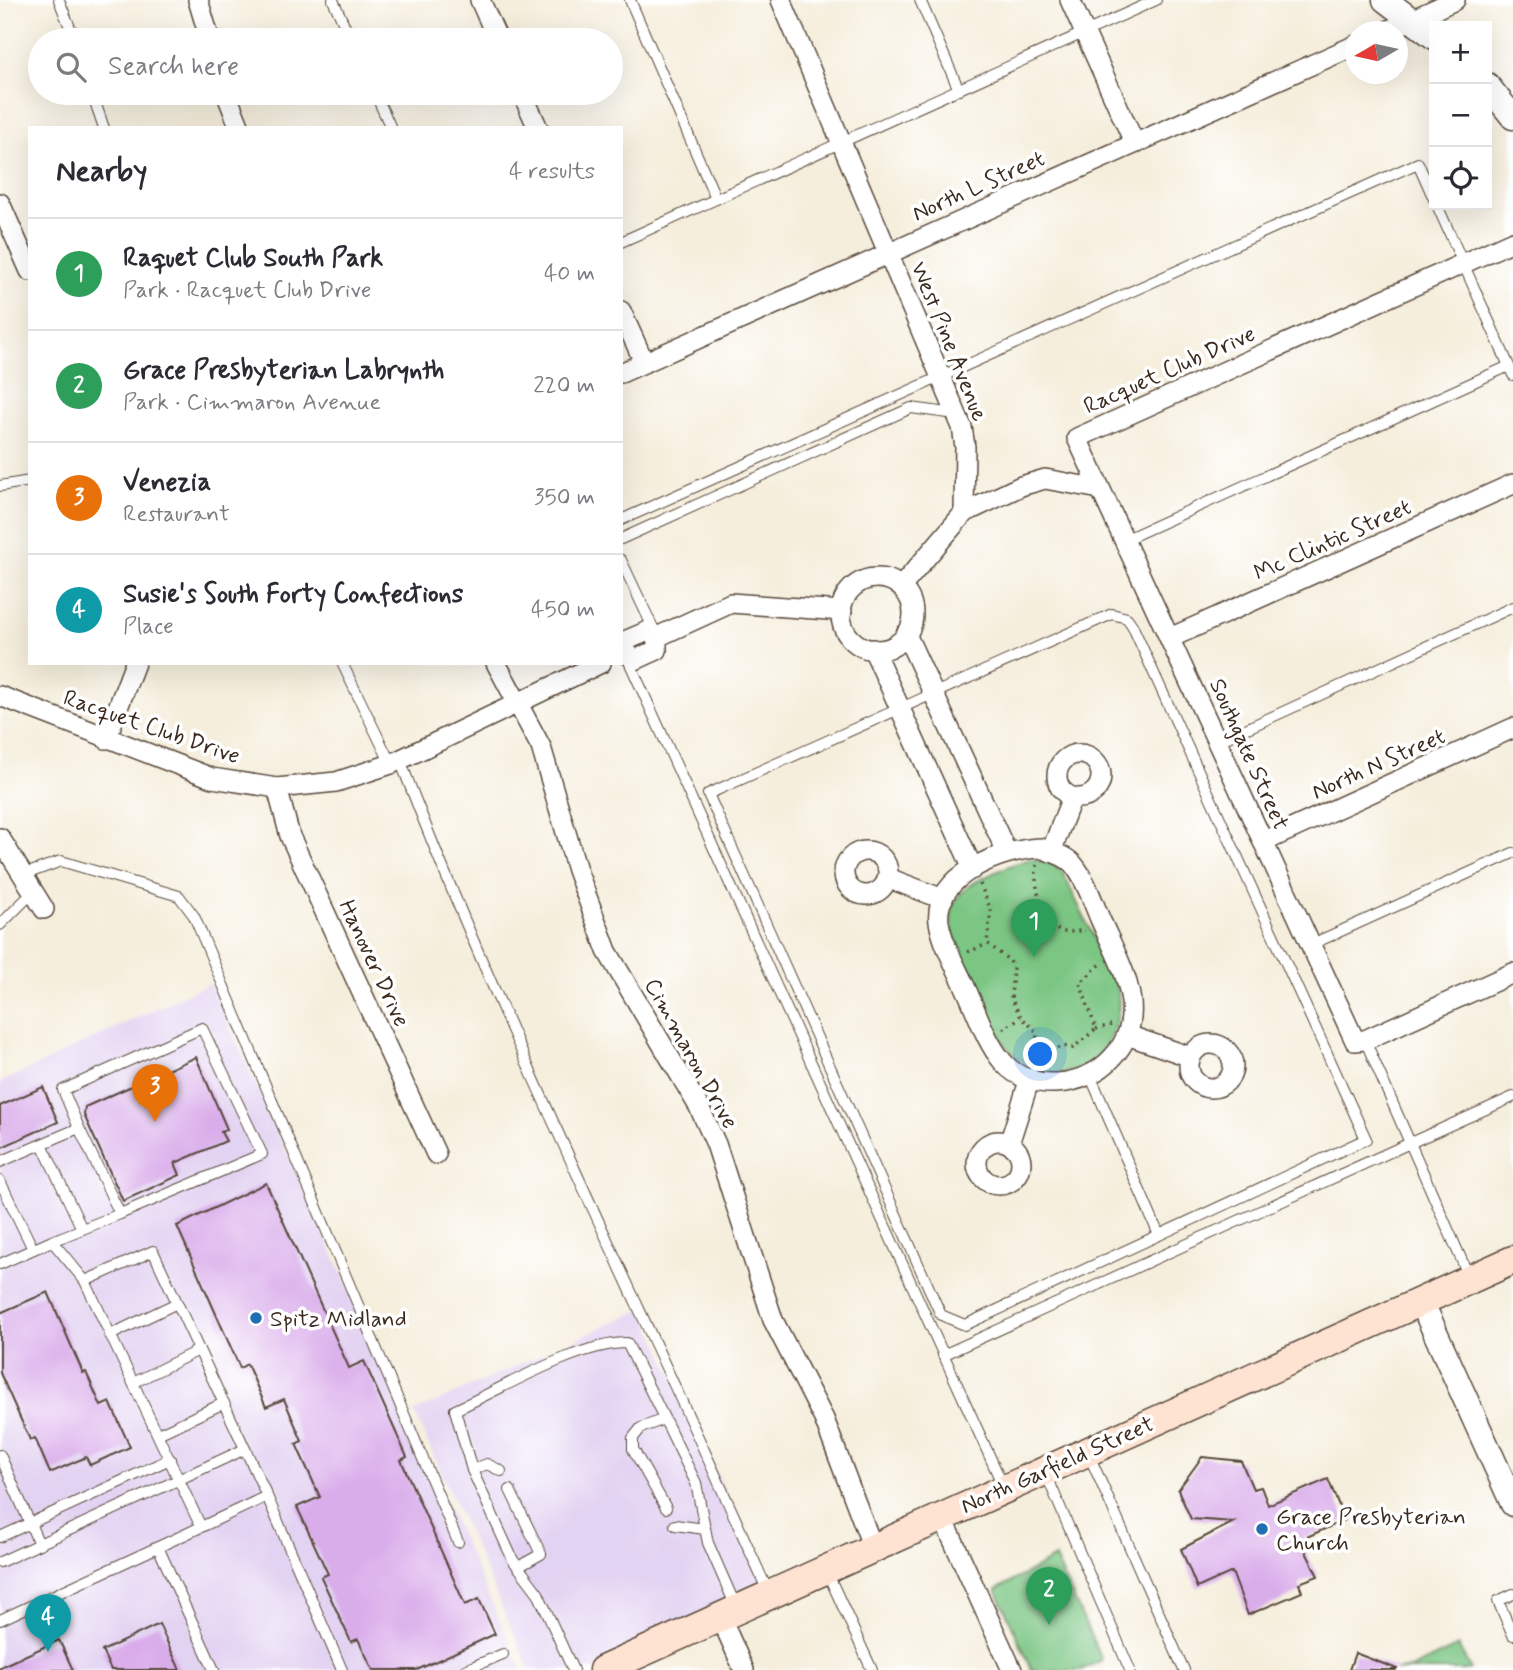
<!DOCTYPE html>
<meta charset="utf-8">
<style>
body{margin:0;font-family:Mynerve,sans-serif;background:#f7f7f7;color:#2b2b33}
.controls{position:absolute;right:21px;top:21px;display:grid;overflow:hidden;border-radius:0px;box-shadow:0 7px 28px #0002}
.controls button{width:63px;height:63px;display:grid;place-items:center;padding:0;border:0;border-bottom:2px solid #e1e1e2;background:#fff;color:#2b2b33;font:35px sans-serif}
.compass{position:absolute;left:1345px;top:21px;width:63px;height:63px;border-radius:50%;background:#fff;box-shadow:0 7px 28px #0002;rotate:261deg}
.you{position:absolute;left:1041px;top:1055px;width:24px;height:24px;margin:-18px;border:5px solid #fff;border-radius:50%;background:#1a73e8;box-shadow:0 0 0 10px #1a73e833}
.badge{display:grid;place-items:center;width:46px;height:46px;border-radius:50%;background:#1f6fb2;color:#fff;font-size:23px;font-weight:700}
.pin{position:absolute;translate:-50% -58px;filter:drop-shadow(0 2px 4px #0008)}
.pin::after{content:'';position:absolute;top:37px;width:24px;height:21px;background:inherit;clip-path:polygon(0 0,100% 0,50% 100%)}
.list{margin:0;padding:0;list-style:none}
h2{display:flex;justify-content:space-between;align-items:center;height:91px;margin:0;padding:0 28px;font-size:30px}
h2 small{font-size:23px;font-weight:400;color:#7c7c81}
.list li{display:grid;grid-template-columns:46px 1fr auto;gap:21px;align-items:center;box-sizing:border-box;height:112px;padding:0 28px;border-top:2px solid #e1e1e2}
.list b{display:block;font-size:26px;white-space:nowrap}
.list p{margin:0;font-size:23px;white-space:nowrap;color:#7c7c81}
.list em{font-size:23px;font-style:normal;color:#7c7c81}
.icon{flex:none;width:38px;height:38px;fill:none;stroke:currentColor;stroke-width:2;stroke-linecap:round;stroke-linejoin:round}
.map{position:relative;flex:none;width:1513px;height:1670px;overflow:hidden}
.search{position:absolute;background:#fff;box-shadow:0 7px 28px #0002;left:28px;top:28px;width:595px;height:77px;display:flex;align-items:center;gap:18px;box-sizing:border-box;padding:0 24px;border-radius:38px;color:#7c7c81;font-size:26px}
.panel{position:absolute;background:#fff;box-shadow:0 7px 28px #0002;left:28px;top:126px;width:595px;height:539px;border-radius:0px}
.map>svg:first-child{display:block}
</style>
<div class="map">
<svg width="1513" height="1670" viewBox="0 0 1513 1670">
<rect width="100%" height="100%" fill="#fff"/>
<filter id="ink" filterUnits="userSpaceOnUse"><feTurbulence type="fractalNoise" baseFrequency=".0143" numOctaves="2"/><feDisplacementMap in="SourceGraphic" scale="14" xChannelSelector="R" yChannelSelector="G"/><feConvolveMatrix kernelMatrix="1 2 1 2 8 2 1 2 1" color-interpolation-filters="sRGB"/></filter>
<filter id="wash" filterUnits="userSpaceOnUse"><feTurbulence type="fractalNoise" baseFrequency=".00686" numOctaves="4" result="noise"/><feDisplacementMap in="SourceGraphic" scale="28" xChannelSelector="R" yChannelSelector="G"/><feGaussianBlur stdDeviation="1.57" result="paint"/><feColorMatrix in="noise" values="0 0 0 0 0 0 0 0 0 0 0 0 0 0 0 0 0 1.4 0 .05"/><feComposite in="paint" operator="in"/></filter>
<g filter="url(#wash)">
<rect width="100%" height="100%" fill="#f5eedc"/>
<g fill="#e3d3f2">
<polygon points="210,983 522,1670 0,1670 0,1083"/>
<polygon points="643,1309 773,1599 618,1670 530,1670 414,1412"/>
</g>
<g fill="#7bc684" stroke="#5b7851" stroke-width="2">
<path d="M1032 859 1054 865 1063 873 1117 986C1129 1045 1074 1098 1021 1061 1000 1047 991 1016 981 993 961 950 924 906 983 878 1000 870 1015 862 1032 859Z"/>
<polygon points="1055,1558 1102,1660 1081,1670 1032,1670 996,1590"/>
<polygon points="1458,1646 1471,1670 1396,1670 1410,1669"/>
</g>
<g id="blocks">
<g fill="#d9acea">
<polygon points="196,1057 227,1129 221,1132 226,1141 175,1163 180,1175 123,1201 84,1115 85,1107"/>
<polygon points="43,1087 58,1122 0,1148 0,1106"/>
<polygon points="266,1183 349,1368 364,1361 407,1457 401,1460 465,1605 479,1599 495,1634 417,1670 373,1670 358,1639 351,1642 321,1577 328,1574 297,1507 320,1497 296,1444 302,1441 284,1399 266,1407 247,1364 240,1368 177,1226"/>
<polygon points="48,1292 83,1373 86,1372 101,1406 110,1402 130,1447 90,1465 86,1457 50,1473 35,1438 30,1440 0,1373 0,1313"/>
<polygon points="1202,1457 1241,1461 1253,1489 1261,1487 1268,1505 1328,1479 1345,1520 1300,1540 1318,1576 1299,1583 1302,1592 1248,1615 1232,1572 1197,1588 1181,1549 1234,1522 1191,1519 1178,1490"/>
<polygon points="159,1624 180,1670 111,1670 102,1651"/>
<polygon points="59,1640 73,1670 0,1670 0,1667"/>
<polygon points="1355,1653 1397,1669 1396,1670 1349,1670"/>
</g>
</g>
</g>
<g filter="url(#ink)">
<use href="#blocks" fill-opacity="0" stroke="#57473a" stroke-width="2"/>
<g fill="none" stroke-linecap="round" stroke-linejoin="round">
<g stroke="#57473a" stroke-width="12">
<g id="service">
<polyline points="59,0 75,40"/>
<polyline points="333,0 351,40"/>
<polyline points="630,0 716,199"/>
<polyline points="920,0 959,90"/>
<polyline points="92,93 104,128"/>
<polyline points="375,93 391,128"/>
<polyline points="1437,205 1513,375"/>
<polyline points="621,242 1156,0"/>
<polyline points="0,486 30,481"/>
<polyline points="621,520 1418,163 1434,199"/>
<polyline points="621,539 911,408 956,414"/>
<polyline points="1124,540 1509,366"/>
<polyline points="621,560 655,632"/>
<polygon points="1112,614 1127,618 1132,625 1366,1139 965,1325 941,1315 708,794"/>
<polyline points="627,657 1004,1488"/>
<polyline points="342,663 391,764"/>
<polyline points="1217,742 1513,607"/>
<path d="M400 760C509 1044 646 1316 769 1594"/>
<polyline points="23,875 61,861 179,896 194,916 458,1542"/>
<polyline points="0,925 33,892"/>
<polyline points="1310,945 1513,853"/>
<polyline points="1090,1075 1159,1235"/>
<polyline points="79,1128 63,1090 202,1028 262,1154 120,1214"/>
<polyline points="42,1144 82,1229"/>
<polyline points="0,1162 79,1128 120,1214 52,1241"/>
<polyline points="0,1181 33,1249"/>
<polyline points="0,1264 52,1241 85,1281 201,1527 158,1547"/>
<polyline points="1470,1279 1410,1143 1513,1097"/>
<polyline points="85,1281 153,1251 267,1496 201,1527"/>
<polyline points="110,1335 177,1303"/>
<polyline points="943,1355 1410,1143 1365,1040"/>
<polyline points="133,1383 199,1350"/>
<polyline points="664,1419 641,1428 633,1438 633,1449 666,1508"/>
<polyline points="158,1434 224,1403"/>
<polyline points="0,1455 39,1544"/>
<polyline points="1089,1455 1184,1670"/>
<polyline points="472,1470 487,1464 501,1471"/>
<polyline points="1046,1474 1130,1670"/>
<polyline points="510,1490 541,1554 518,1567"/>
<polyline points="267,1496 342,1670"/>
<polyline points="675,1525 705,1529"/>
<polyline points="0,1537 170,1459"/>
<polyline points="0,1562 245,1449"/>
<polyline points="827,1572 872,1670"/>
<polyline points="1513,1594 1498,1601 1513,1635"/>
<polyline points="0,1620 158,1547 214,1670"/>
<polyline points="465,1670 503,1654"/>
<path d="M573 1670 538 1593 513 1560 472 1470 455 1410C501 1389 578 1343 627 1343L696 1483 708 1543 737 1609"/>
</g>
</g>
<g stroke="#57473a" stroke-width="22">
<g id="minor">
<polyline points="198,0 210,40"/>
<polyline points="480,0 498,40"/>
<polyline points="781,0 962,427 965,447 964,513"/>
<polyline points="1070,0 1134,142"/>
<polyline points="1385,32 1455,0"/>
<polyline points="226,93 240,128"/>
<polyline points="522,93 538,128"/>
<polyline points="0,203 30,271"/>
<polyline points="1513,241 1077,438 1355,1041 1365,1040 1513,973"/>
<polyline points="621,311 644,362"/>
<polyline points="621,373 1356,45"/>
<circle cx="877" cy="614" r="36"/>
<polyline points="901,587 964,513 1021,486 1045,479 1100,489"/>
<polyline points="906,634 1007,853"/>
<polyline points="657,637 731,603 842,611"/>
<polyline points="1170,638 1513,484"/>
<polyline points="873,649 973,869"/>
<polyline points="625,652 635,660 657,650 657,637"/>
<polyline points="625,652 627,640 648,631 657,637"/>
<polyline points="496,663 541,747 577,870 607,951 699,1107 716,1144 773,1320 824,1419 873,1548"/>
<polyline points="0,696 212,778 277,788 336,782 391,764 601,663"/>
<polyline points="106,739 135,663"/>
<circle cx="1079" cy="776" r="22"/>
<polyline points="277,788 290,836 436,1154"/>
<polyline points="0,838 44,909"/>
<polyline points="1263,842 1513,728"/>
<path d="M1040 848C1051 852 1065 855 1073 864 1086 879 1093 903 1101 921 1121 966 1152 1015 1112 1058 1086 1087 1030 1094 1003 1062 986 1042 978 1015 967 991 958 970 943 946 939 922 933 875 1003 849 1040 848Z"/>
<circle cx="866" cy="873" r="22"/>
<polyline points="1051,852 1072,797"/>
<polyline points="888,878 943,899"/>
<polyline points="1127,1035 1191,1057"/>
<circle cx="1211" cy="1066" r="22"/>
<circle cx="999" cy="1163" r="22"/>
<polyline points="1009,1144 1030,1078"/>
<polyline points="942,1516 1012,1670"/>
<polyline points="720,1616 744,1670"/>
</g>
</g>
<g stroke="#57473a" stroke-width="27">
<g id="tertiary">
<polyline points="1385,0 1434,37"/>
<polyline points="1487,85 1513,117"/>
<polyline points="1421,1301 1513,1504"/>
</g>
</g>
<g stroke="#57473a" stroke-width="31">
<polyline id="secondary" points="603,1670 1513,1260"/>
</g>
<g stroke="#57473a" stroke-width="3.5" stroke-dasharray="2 5" stroke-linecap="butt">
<path d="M1037 865C1032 879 1043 923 1058 930 1065 934 1077 931 1085 930"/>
<polyline points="980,884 991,910 987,943 1010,961 1013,967 1011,998 1021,1017 1036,1031 1039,1056"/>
<polyline points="968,952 987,944"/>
<polyline points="1003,1029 1021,1017"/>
<polyline points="1096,1029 1111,1025"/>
<polyline points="1037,1063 1039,1056 1063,1046 1073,1048 1096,1029 1080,983 1102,963"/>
</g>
<use href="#service" stroke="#fff" stroke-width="10"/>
<use href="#minor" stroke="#fff" stroke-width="19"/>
<use href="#tertiary" stroke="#fff" stroke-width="24"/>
<use href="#secondary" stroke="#fee3d2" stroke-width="28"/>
</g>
</g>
<g fill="#1f6fb2" stroke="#fff" stroke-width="2.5">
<circle cx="256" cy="1318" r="7"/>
<circle cx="1262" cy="1529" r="7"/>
</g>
<g text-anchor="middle" stroke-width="7" stroke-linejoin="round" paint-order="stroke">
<g font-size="23" fill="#3b2a1e" stroke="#fff">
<text transform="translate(978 185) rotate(-24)" y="8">North L Street</text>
<text transform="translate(950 341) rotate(68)" y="8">West Pine Avenue</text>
<text transform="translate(1169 369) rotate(-24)" y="8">Racquet Club Drive</text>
<text transform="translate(1332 539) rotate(-24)" y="8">Mc Clintic Street</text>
<text transform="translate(152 726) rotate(19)" y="8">Racquet Club Drive</text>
<text transform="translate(1250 754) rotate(66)" y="8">Southgate Street</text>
<text transform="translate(1378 763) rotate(-24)" y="8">North N Street</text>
<text transform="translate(375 963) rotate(65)" y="8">Hanover Drive</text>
<text transform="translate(692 1053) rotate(61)" y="8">Cimmaron Drive</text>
<text transform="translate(1057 1464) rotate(-24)" y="8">North Garfield Street</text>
</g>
<g font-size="23" fill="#3b2a1e" stroke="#fff" text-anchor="start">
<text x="270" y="1326">Spitz Midland</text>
<text x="1276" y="1524">Grace Presbyterian<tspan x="1276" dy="26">Church</tspan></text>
</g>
</g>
</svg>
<div class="controls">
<button>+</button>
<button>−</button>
<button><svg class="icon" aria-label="locate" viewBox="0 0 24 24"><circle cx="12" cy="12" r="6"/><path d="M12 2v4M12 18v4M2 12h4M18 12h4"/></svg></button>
</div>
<svg class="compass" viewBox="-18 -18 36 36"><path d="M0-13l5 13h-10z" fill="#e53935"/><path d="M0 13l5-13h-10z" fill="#7c7c81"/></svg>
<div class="you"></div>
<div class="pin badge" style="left:1034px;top:957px;background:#2e9e5b">1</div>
<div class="pin badge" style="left:1049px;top:1625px;background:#2e9e5b">2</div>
<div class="pin badge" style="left:155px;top:1122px;background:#e8710a">3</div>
<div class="pin badge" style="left:48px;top:1652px;background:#0f9aa8">4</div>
<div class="search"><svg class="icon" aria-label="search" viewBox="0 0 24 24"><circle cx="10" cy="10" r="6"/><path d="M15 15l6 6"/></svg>Search here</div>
<section class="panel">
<h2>Nearby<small>4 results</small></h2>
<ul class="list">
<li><span class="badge" style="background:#2e9e5b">1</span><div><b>Raquet Club South Park</b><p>Park · Racquet Club Drive</p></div><em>40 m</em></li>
<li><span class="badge" style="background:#2e9e5b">2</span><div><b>Grace Presbyterian Labrynth</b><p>Park · Cimmaron Avenue</p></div><em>220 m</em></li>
<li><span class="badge" style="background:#e8710a">3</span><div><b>Venezia</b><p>Restaurant</p></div><em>350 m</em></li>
<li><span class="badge" style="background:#0f9aa8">4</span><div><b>Susie's South Forty Confections</b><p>Place</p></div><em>450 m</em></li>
</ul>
</section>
</div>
